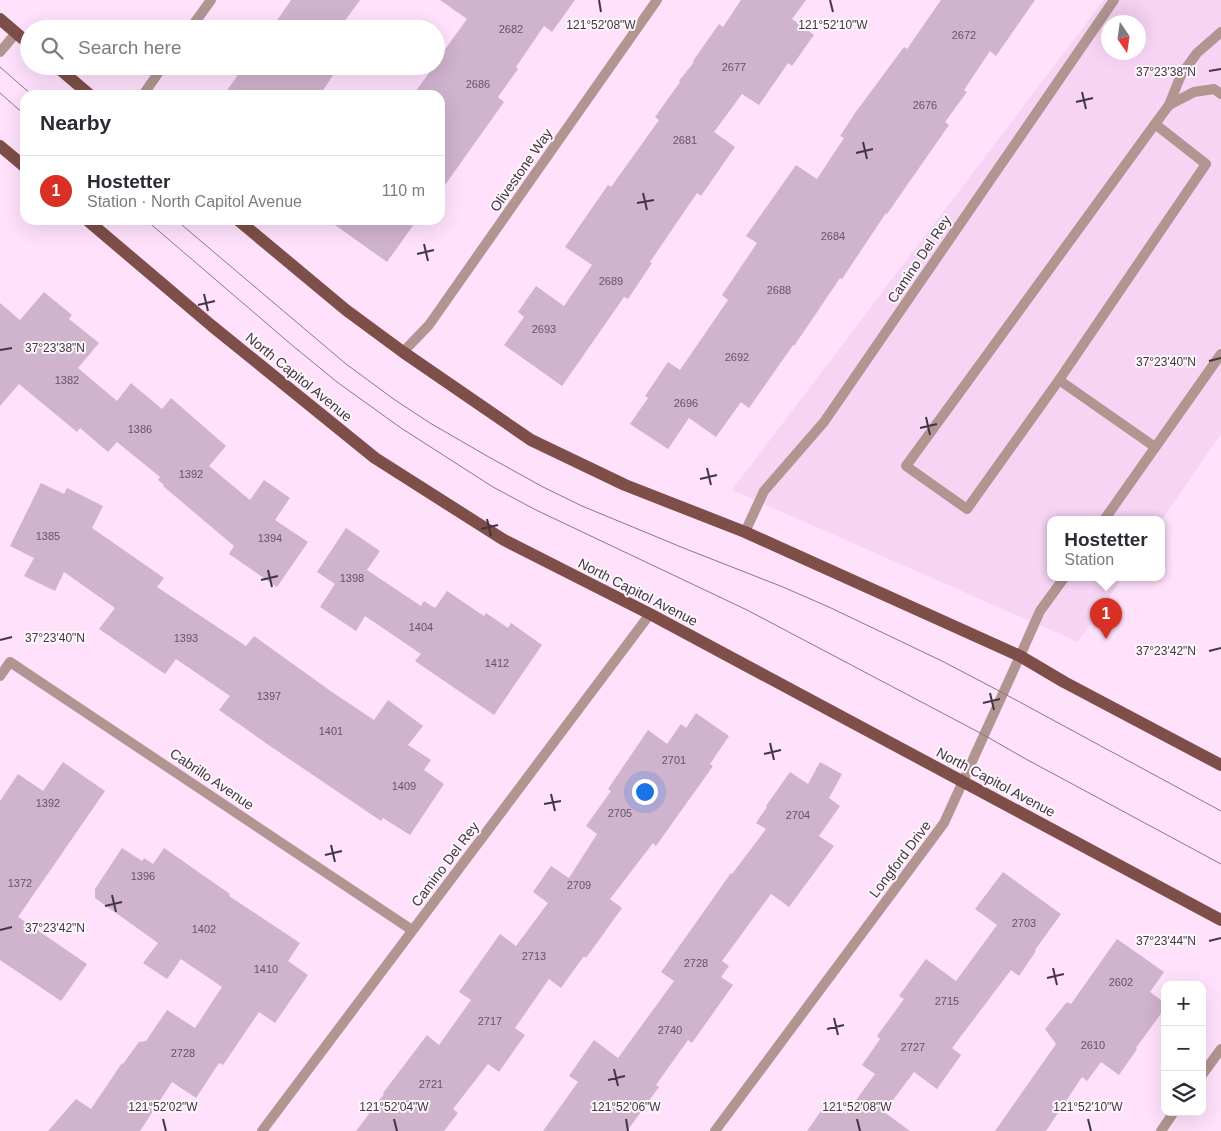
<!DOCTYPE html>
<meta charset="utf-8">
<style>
body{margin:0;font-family:Helvetica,sans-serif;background:#f2f2f3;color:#2b2b33}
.controls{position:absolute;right:15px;bottom:15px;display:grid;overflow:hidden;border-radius:10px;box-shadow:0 5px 20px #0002}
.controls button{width:45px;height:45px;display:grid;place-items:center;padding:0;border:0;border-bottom:1px solid #e1e1e2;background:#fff;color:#2b2b33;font:25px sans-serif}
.compass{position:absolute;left:1101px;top:15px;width:45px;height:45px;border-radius:50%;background:#fff;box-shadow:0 5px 20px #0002;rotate:167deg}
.you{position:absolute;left:644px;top:791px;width:18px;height:18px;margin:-12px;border:4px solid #fff;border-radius:50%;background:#1a73e8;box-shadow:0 0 0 8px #1a73e833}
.badge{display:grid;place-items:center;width:32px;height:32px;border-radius:50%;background:#d93025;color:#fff;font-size:16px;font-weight:700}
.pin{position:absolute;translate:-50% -41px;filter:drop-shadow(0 1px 2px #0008)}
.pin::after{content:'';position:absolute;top:26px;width:18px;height:15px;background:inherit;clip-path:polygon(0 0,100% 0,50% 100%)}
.popup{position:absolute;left:1047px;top:516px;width:118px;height:65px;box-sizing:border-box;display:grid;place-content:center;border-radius:10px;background:#fff;filter:drop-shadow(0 1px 4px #0005);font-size:16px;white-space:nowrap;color:#7c7c81}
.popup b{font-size:19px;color:#2b2b33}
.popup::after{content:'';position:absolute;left:50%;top:100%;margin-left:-10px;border:10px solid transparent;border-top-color:#fff}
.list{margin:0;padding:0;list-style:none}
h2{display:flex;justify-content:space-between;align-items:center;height:65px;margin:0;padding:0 20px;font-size:21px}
h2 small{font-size:16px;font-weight:400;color:#7c7c81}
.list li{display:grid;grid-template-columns:32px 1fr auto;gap:15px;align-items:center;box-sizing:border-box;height:70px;padding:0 20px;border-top:1px solid #e1e1e2}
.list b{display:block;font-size:19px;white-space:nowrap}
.list p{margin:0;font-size:16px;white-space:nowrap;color:#7c7c81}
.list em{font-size:16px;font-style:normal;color:#7c7c81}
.icon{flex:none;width:28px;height:28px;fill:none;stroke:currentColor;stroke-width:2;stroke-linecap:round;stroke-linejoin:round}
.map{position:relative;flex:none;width:1221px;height:1131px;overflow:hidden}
.search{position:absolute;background:#fff;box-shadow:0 5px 20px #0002;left:20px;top:20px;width:425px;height:55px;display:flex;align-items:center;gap:12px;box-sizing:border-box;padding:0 18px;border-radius:28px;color:#7c7c81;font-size:19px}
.panel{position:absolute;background:#fff;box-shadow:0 5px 20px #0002;left:20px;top:90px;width:425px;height:135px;border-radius:15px}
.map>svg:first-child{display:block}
</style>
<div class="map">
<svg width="1221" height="1131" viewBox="0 0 1221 1131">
<rect width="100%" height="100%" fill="#ffe1fc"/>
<path fill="#f7d3f4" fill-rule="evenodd" d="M1104 0H1221V434L1161 521 1051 520V578H1122L1078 642 732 490ZM1108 22H1138V52H1108Z"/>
<g fill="#d0b3cd">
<polygon points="291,0 360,0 339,29 279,29 274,25"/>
<polygon points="440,0 575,0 552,32 544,26 516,67 518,69 498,97 504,102 440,192 440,95 413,95 434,66 436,66 436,62 467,19"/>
<polygon points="741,0 806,0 792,19 814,35 792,66 788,63 759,105 742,94 714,132 735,147 701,196 697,193 650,262 652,263 628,299 624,297 562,386 504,345 524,317 518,312 536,286 564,306 592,265 565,247 608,185 611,187 659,120 655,117 680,82 679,81 694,62 693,61 719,24 723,27"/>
<polygon points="941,0 1035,0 996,56 990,51 964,90 967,92 945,122 949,125 887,214 886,213 842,279 840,278 809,324 794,346 793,345 749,408 741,402 716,437 689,418 668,449 630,424 648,398 645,396 668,362 680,370 728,300 722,295 757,243 746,236 796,165 817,179 844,138 840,136 855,113 904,47 907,49"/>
<polygon points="244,66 339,66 320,95 224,95"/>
<polygon points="328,220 417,220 387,262"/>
<polygon points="44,292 72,315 69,319 99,343 78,368 117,401 131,383 162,409 171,398 226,446 209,466 250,500 264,480 290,498 275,520 308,542 277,587 229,554 234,546 163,486 164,485 158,480 160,477 117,442 108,452 80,428 77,432 19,384 0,406 0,303 20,320"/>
<polygon points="41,483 64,494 67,488 103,506 92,528 164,578 157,587 246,646 254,636 332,692 374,720 388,700 423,726 408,745 431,760 424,770 444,784 410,835 383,818 381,821 270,746 219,710 230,696 176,659 165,674 99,629 115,608 64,572 55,591 24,576 34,558 10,546"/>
<polygon points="346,528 380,551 367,570 421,606 424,601 435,608 447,591 484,616 486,613 508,628 511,623 542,645 494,715 415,661 421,654 365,616 356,631 320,607 335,584 317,572"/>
<polygon points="696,713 729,736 710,764 713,766 656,846 653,843 610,899 622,908 586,958 584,956 561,988 549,979 515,1028 525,1035 499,1072 488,1064 453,1109 458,1113 444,1131 356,1131 384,1094 383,1093 427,1035 439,1045 471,1000 459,992 500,934 516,946 548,903 533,892 551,866 569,878 597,834 586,826 611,791 608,789 648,730 667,744 681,724 686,728"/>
<polygon points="63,762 105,791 18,917 87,964 61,1001 0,960 0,801 18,774 43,791"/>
<polygon points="820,762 842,774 829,798 840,806 819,836 834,846 789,907 771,894 722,961 729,966 721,977 733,985 692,1043 688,1040 656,1085 659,1087 627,1131 543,1131 578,1082 569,1076 594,1040 618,1058 674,981 661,972 731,873 732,874 766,829 756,823 767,807 766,806 790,772 808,784"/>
<polygon points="122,848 142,861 144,858 153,864 164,848 230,894 229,896 300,943 288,961 308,975 275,1023 259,1012 223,1065 219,1063 196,1098 172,1082 140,1131 48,1131 76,1099 91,1109 122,1063 123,1064 139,1042 146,1041 167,1010 195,1028 222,987 181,959 167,979 143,963 158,943 95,898 95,889"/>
<polygon points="1003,872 1061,914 1035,950 1036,951 1019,976 1011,970 952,1048 961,1055 937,1089 914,1072 884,1112 910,1131 807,1131 828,1101 846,1114 875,1074 862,1065 880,1039 877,1036 904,999 899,996 926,959 956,981 997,925 975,909"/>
<polygon points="1117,939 1164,972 1150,992 1165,1003 1165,1008 1136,1048 1137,1049 1119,1075 1101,1062 1087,1081 1082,1077 1046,1131 995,1131 1056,1044 1045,1029 1067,1002 1071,1004"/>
</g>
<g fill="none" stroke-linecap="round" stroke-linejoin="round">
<g stroke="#b29591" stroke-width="10">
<polyline points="1169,105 1194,92 1214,89 1221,94"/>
<polyline points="1155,124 1206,164 1059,380 967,509 906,466 1155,124 1169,105 1181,75 1197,53 1221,32"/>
<polyline points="1059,380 1155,447"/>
<polyline points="1104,520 1221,354"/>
<polyline points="1020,656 1040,611 1064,578"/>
</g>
<g stroke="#b29591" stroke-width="10">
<polyline points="190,29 211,0"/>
<polyline points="0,52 16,33"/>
<polyline points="143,95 163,66"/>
<polyline points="403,352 429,325 657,0"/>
<polyline points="745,532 764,491 824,422 1114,0"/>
<polyline points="0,676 10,662 412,930"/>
<polyline points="1202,1075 1221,1049"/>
<polyline points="262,1131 650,614"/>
<polyline points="715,1131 944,823 1020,656"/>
<polyline points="1161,1131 1174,1112"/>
</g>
<g stroke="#7e4e48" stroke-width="12">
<polyline points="0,19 29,44"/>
<polyline points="56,66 90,95"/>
<polyline points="0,146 25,167"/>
<polyline points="87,220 212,326 375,458 504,540 650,614 1221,920"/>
<polyline points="238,220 346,310 403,352 531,440 625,485 745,532 1020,656 1064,682 1221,765"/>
</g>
<g stroke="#897788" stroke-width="1">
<polyline points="0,67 32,95"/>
<polyline points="0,93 25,115"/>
<polyline points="146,220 293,346 337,382 401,428 493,487 536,510 747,610 984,735 1024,758 1221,864"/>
<polyline points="176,220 346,364 395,400 430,423 487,456 543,487 582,506 686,549 783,587 831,608 944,662 1003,693 1221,811"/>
</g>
</g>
<path fill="none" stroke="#423641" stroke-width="2" d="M599 0 601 12M830 0 833 12M1209 71 1221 69M1082 92 1086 109M1076 102 1093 98M863 142 867 159M856 153 873 149M643 193 647 210M637 203 654 200M424 244 428 261M417 254 434 250M204 294 208 311M198 305 215 301M0 350 12 348M1209 361 1221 358M926 417 930 435M920 428 937 424M707 468 711 485M700 479 717 475M487 519 491 536M481 529 498 525M268 570 272 587M261 580 278 576M0 640 12 637M1209 651 1221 648M990 693 994 710M983 703 1000 699M770 743 774 760M764 754 781 750M551 794 555 811M544 804 561 801M331 845 335 862M325 855 342 851M112 895 116 912M105 906 122 902M0 930 12 927M1209 941 1221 938M1053 968 1057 985M1047 978 1064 974M834 1018 838 1035M827 1029 844 1025M614 1069 618 1086M608 1080 625 1076M163 1119 166 1131M394 1119 397 1131M626 1119 628 1131M857 1119 860 1131M1088 1119 1091 1131"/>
<g text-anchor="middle" stroke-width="4" stroke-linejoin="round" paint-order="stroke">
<g font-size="11" fill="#665564">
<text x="511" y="33">2682</text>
<text x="964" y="39">2672</text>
<text x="734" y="71">2677</text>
<text x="478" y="88">2686</text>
<text x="925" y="109">2676</text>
<text x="685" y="144">2681</text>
<text x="833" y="240">2684</text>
<text x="611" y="285">2689</text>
<text x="779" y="294">2688</text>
<text x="544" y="333">2693</text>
<text x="737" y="361">2692</text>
<text x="67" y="384">1382</text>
<text x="686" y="407">2696</text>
<text x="140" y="433">1386</text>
<text x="191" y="478">1392</text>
<text x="48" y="540">1385</text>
<text x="270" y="542">1394</text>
<text x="352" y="582">1398</text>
<text x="421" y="631">1404</text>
<text x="186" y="642">1393</text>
<text x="497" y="667">1412</text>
<text x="269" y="700">1397</text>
<text x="331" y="735">1401</text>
<text x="674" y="764">2701</text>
<text x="404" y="790">1409</text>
<text x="48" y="807">1392</text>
<text x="620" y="817">2705</text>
<text x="798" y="819">2704</text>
<text x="143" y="880">1396</text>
<text x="20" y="887">1372</text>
<text x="579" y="889">2709</text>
<text x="1024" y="927">2703</text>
<text x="204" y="933">1402</text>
<text x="534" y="960">2713</text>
<text x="696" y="967">2728</text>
<text x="266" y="973">1410</text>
<text x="1121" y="986">2602</text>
<text x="947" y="1005">2715</text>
<text x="490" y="1025">2717</text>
<text x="670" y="1034">2740</text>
<text x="1093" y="1049">2610</text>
<text x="913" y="1051">2727</text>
<text x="183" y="1057">2728</text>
<text x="431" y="1088">2721</text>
</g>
<g font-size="14" fill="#423641" stroke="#fdf7fc">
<text transform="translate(521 170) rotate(-55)" y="5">Olivestone Way</text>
<text transform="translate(919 259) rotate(-56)" y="5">Camino Del Rey</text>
<text transform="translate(299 377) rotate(39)" y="5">North Capitol Avenue</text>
<text transform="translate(638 592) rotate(27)" y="5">North Capitol Avenue</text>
<text transform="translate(212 779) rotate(34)" y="5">Cabrillo Avenue</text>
<text transform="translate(996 782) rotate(28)" y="5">North Capitol Avenue</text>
<text transform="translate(900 859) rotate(-53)" y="5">Longford Drive</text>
<text transform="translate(445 864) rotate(-53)" y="5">Camino Del Rey</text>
</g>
</g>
<g font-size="12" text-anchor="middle" fill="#423641" stroke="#fdf7fc" stroke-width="4" stroke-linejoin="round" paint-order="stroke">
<text x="601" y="29">121°52'08"W</text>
<text x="833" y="29">121°52'10"W</text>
<text x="1166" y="76">37°23'38"N</text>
<text x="55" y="352">37°23'38"N</text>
<text x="1166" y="366">37°23'40"N</text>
<text x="55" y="642">37°23'40"N</text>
<text x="1166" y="655">37°23'42"N</text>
<text x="55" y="932">37°23'42"N</text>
<text x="1166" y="945">37°23'44"N</text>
<text x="163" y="1111">121°52'02"W</text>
<text x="394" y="1111">121°52'04"W</text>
<text x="626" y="1111">121°52'06"W</text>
<text x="857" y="1111">121°52'08"W</text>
<text x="1088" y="1111">121°52'10"W</text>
</g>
</svg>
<div class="controls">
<button>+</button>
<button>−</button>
<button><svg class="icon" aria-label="layers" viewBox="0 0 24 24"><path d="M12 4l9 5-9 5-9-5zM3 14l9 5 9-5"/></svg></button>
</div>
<svg class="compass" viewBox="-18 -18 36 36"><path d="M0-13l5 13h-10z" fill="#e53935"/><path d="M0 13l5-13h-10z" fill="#7c7c81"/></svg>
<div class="you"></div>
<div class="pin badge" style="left:1106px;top:639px">1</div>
<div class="popup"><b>Hostetter</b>Station</div>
<div class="search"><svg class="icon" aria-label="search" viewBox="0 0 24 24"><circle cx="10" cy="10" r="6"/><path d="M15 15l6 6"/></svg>Search here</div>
<section class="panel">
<h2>Nearby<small></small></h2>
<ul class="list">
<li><span class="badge">1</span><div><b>Hostetter</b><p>Station · North Capitol Avenue</p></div><em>110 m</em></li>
</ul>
</section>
</div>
